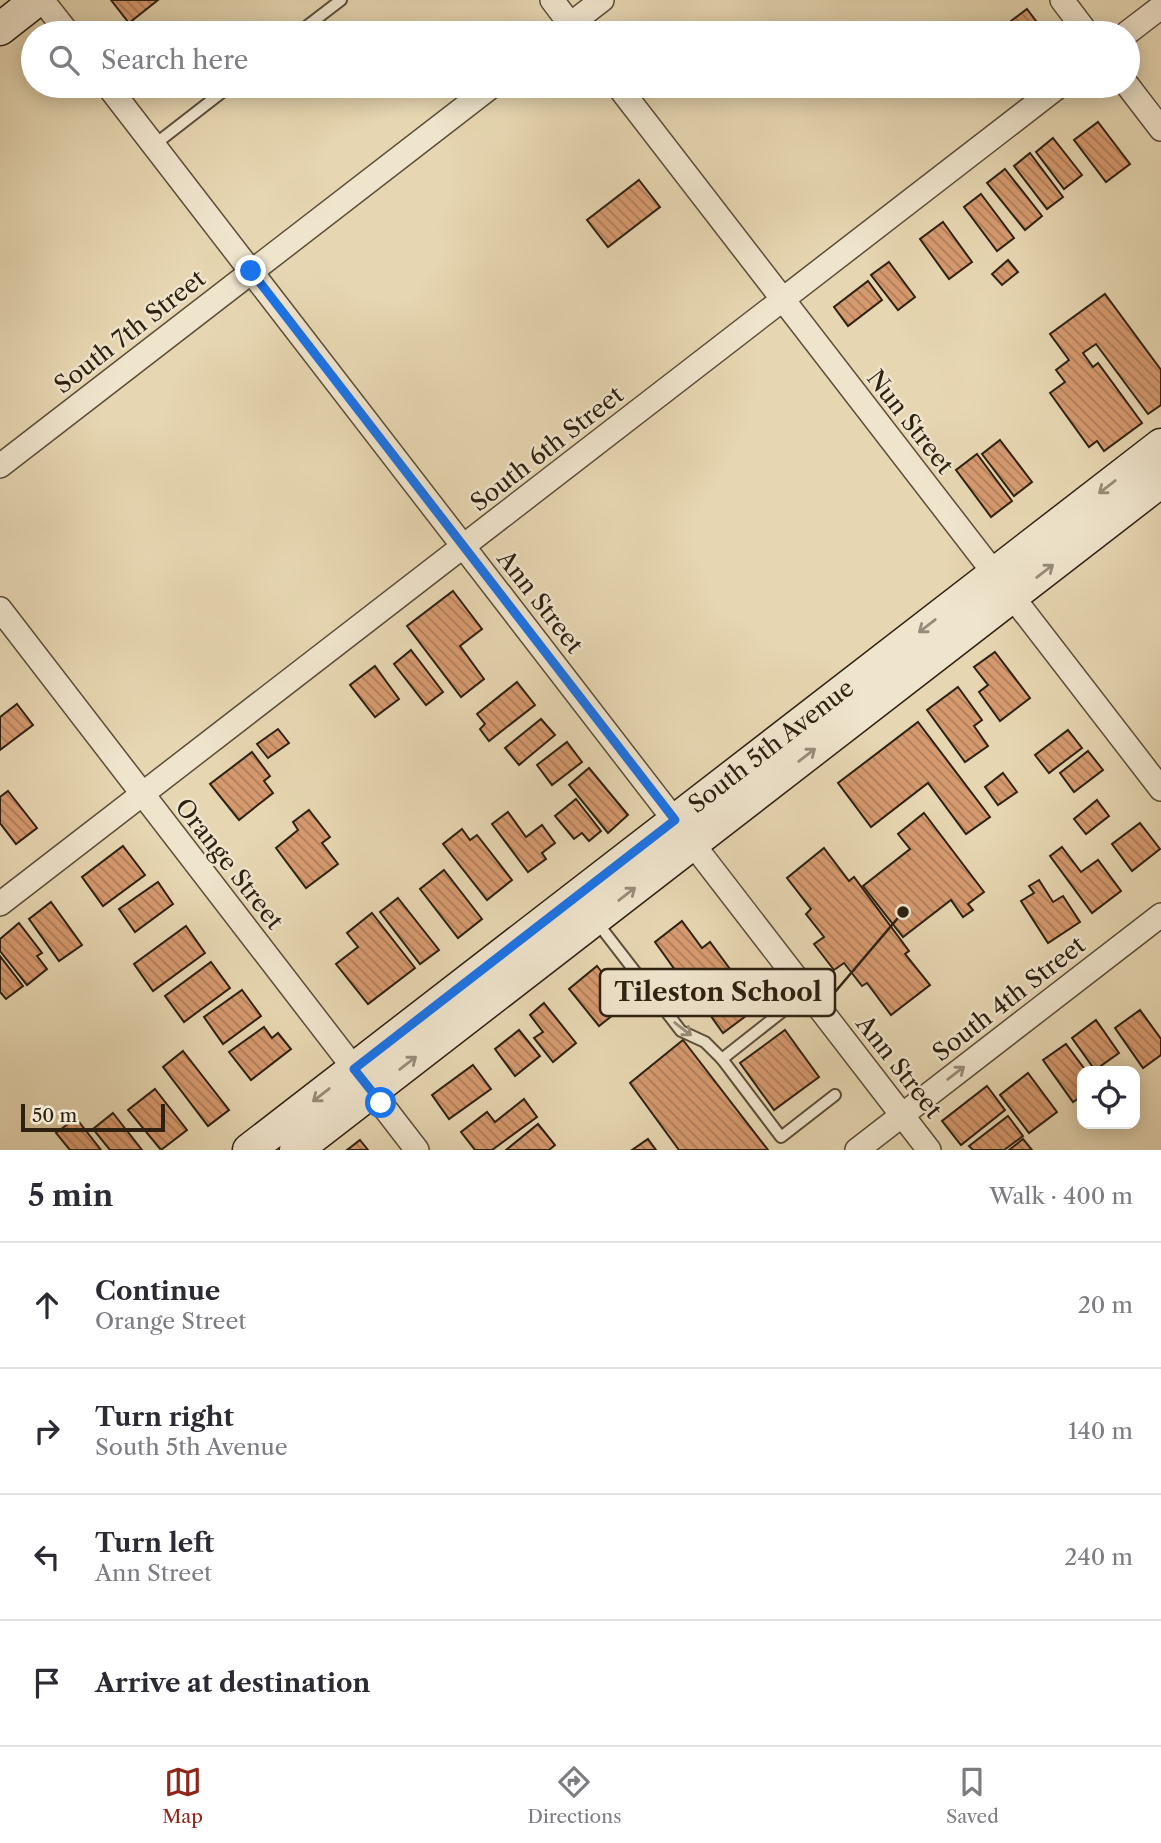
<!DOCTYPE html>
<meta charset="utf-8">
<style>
body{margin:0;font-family:"Libre Caslon Text",serif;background:#f7f7f7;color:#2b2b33}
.controls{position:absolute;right:21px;bottom:21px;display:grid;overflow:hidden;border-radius:14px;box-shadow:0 4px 18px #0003}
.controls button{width:63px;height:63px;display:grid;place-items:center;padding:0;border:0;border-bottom:2px solid #e1e1e2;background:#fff;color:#2b2b33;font:35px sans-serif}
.scale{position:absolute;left:21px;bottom:18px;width:144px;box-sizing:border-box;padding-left:7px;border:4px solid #2e2111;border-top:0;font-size:19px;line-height:24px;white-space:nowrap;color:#2e2111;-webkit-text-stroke:5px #efe4cc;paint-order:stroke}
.stop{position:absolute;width:21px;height:21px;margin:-16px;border:5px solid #1a73e8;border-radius:50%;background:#fff}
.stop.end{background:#1a73e8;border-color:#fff;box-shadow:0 2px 7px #0008}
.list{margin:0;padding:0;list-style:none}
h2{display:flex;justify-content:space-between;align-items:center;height:91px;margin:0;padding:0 28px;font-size:30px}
h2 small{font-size:23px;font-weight:400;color:#7c7c81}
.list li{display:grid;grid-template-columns:46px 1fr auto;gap:21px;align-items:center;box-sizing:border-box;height:126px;padding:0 28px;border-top:2px solid #e1e1e2}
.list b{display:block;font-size:26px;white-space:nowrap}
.list p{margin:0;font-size:23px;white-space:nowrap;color:#7c7c81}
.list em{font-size:23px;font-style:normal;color:#7c7c81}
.icon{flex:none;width:38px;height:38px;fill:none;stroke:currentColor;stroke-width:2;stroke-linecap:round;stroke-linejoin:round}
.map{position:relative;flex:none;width:1161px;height:1150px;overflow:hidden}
.search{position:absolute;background:#fff;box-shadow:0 4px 18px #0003;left:21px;right:21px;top:21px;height:77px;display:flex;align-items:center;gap:18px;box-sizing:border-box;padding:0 24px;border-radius:38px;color:#7c7c81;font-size:26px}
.sheet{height:595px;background:#fff}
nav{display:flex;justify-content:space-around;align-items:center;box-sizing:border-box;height:98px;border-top:2px solid #e1e1e2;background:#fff;font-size:19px;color:#7c7c81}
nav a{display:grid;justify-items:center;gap:4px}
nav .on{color:#8f2418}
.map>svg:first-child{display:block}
</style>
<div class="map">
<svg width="1161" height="1150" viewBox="0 0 1161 1150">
<defs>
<pattern id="building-back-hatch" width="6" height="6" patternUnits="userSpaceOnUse" patternTransform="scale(1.75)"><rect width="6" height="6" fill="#d69a6f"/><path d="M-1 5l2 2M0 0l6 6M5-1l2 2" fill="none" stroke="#ae7d5a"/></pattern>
</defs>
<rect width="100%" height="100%" fill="#e6d6b1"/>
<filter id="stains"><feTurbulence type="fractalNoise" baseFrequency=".00286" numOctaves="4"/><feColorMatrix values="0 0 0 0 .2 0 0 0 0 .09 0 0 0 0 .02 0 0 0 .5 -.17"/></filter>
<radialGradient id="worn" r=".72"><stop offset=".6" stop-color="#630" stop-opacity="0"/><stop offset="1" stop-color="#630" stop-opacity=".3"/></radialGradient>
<g fill="url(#building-back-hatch)" stroke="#2e2111" stroke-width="2">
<polygon points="111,0 158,0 129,23"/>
<polygon points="1027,9 1045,33 995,33"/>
<polygon points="1098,122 1130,164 1106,182 1074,140"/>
<polygon points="1053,138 1082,175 1064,189 1036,152"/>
<polygon points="1030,153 1063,197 1047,209 1014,166"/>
<polygon points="1005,169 1042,216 1025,230 987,183"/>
<polygon points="639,180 660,207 608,247 587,220"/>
<polygon points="981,194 1014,238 997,251 964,207"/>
<polygon points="943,222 972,262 949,279 920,239"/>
<polygon points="1008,260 1018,272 1002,285 992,274"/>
<polygon points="889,262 915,297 898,310 871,275"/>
<polygon points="868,281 882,300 848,326 834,307"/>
<polygon points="1105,294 1161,370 1161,405 1148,414 1096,344 1083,353 1093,367 1098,363 1142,423 1104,451 1097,441 1089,447 1050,393 1065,382 1056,370 1069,360 1050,334"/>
<polygon points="1000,440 1032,482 1014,496 982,454"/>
<polygon points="977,454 1012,501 991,517 956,470"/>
<polygon points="453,591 482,629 460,646 484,679 461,697 407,626"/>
<polygon points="411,650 443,692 426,705 394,664"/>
<polygon points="995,652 1030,698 1000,721 979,692 988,685 974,667"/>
<polygon points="375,666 399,699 375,717 350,685"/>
<polygon points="517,682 535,705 489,741 480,729 485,724 477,714"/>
<polygon points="958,687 982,720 974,726 988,746 965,762 927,710"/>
<polygon points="17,704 33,725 0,750 0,717"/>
<polygon points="541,719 555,735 519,765 505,748"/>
<polygon points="918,722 990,817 966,834 928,783 871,827 838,783"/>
<polygon points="278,729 289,743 268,758 257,744"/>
<polygon points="1068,730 1082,748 1049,773 1035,755"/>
<polygon points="567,742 582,762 552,785 537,765"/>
<polygon points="1088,751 1103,770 1074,792 1060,773"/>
<polygon points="252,752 270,776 264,781 273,793 239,820 210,784"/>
<polygon points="589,768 628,815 608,833 569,785"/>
<polygon points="1003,773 1017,792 998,805 985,787"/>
<polygon points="8,791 37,828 16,844 0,823 0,797"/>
<polygon points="576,799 601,831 589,841 582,833 574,839 555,816"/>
<polygon points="1097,800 1109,816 1086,834 1074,819"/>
<polygon points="309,810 330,837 322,843 338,864 306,888 276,848 298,830 293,822"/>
<polygon points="508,812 526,837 542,825 555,843 542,853 546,859 528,872 492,824"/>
<polygon points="924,813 984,892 968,904 973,910 963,917 951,900 903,937 863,886 910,849 898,834"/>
<polygon points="1140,823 1160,849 1132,871 1112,844"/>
<polygon points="462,829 470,840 477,835 512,880 487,900 443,844"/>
<polygon points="123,846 145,875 103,906 82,877"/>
<polygon points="1062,847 1081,872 1098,860 1121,891 1092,913 1050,856"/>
<polygon points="824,848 849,881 854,877 909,951 905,954 930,985 891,1015 867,983 862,986 844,963 834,970 814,944 824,937 806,914 811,909 787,878"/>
<polygon points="444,870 482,919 458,938 420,889"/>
<polygon points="1039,880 1053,902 1063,896 1080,922 1048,943 1021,901 1034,893 1029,886"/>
<polygon points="158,882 173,904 135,932 119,909"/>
<polygon points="398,898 439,950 420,964 380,912"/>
<polygon points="51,902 82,945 59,961 29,919"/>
<polygon points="372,913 415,968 368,1004 336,964 358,947 347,933"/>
<polygon points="682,921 702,948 710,942 758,1007 723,1033 700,1001 690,1009 665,977 675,970 655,942"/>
<polygon points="19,923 42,953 37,956 47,969 27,985 0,951 0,939"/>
<polygon points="186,926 205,953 153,991 134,964"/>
<polygon points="0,956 23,986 6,999 0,992"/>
<polygon points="211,962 230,988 184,1022 165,996"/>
<polygon points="597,966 627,1004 599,1026 569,989"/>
<polygon points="242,990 261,1016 223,1044 204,1017"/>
<polygon points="544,1003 576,1043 553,1062 534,1038 543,1032 530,1015"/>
<polygon points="1140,1010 1161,1039 1161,1055 1143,1068 1115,1028"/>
<polygon points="1096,1020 1119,1053 1095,1070 1072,1038"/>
<polygon points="264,1027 272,1038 278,1033 291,1049 251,1080 229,1052"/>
<polygon points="519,1030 540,1056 515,1076 495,1049"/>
<polygon points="785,1030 819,1077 774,1110 740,1063"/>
<polygon points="683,1040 768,1150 679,1150 630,1083"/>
<polygon points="1066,1044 1086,1071 1082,1071 1082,1099 1080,1097 1073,1102 1043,1060"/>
<polygon points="183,1051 229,1110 208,1126 163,1067"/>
<polygon points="473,1065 491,1089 449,1119 432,1095"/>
<polygon points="1028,1073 1057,1112 1029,1133 1000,1095"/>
<polygon points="987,1086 1005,1110 961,1145 942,1121"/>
<polygon points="155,1089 187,1130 161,1150 128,1110"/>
<polygon points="524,1099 537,1117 492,1150 475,1150 461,1132 487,1112 495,1122"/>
<polygon points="113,1113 142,1150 110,1150 93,1129"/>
<polygon points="1008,1116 1023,1136 1004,1150 973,1150 969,1146"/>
<polygon points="76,1118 101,1150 70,1150 56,1133"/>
<polygon points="538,1124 555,1145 549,1150 506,1150"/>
<polygon points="648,1139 656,1150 632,1150"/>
<polygon points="1023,1139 1032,1150 1009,1150"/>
<polygon points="360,1140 368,1150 347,1150"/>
</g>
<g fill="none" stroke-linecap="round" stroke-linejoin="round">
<g stroke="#5c4e39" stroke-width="14">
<g id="lane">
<polyline points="298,33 341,0"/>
<polyline points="154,145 230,86"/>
<polyline points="596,921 681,1031 705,1042 722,1059 807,992"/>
<polyline points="722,1059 781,1137 835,1095"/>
</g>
</g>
<g stroke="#5c4e39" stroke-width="26">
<g id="street">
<polyline points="42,0 68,33"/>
<polyline points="552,0 577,33"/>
<polyline points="1062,0 1087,33"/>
<polyline points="559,33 602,0"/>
<polyline points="1127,33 1161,7"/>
<polyline points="108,86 929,1150"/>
<polyline points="618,86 1161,789"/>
<polyline points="1128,86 1161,129"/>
<polyline points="0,466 492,86"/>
<polyline points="0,609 417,1150"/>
<polyline points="0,904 1059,86"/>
<polyline points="857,1150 1161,915"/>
</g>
</g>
<g stroke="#2e2111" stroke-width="35">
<g id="secondary">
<polyline points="0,29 37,0"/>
<path id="s1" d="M249 1150 1161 445"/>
<polyline points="296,1150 1161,481"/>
</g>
</g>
<use href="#lane" stroke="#efe4cc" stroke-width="10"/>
<use href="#street" stroke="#efe4cc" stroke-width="23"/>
<use href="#secondary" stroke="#efe4cc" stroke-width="32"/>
</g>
<defs><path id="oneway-shaft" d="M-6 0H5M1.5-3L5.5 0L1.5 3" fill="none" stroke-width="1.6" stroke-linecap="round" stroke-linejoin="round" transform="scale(1.75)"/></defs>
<g stroke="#988c78">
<use href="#oneway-shaft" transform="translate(1107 487) rotate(142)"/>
<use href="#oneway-shaft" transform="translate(1045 571) rotate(-38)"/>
<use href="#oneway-shaft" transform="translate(927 626) rotate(142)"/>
<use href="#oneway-shaft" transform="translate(807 755) rotate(-38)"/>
<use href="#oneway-shaft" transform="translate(627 894) rotate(-38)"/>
<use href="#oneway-shaft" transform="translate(683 1029) rotate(38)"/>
<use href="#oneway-shaft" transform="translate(408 1063) rotate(-38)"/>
<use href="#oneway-shaft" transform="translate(956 1073) rotate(-38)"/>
<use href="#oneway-shaft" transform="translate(321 1095) rotate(142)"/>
</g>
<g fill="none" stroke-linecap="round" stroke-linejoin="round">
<polyline stroke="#1a73e8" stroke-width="9" points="251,271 675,820 354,1069 381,1103"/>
</g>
<g text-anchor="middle" stroke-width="5" stroke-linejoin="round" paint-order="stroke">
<g font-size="24" fill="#2e2111" stroke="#efe4cc">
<text transform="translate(130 332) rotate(-38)" y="8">South 7th Street</text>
<text transform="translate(910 422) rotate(52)" y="8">Nun Street</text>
<text transform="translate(547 449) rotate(-38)" y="8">South 6th Street</text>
<text transform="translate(540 602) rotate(52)" y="8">Ann Street</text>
<text dy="8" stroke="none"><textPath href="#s1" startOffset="660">South 5th Avenue</textPath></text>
<text transform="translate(229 864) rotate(52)" y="8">Orange Street</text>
<text transform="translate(1009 999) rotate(-38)" y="8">South 4th Street</text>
<text transform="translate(899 1067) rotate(52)" y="8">Ann Street</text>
</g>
</g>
<path fill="none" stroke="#2e2111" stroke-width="2.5" d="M903 912L835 992"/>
<circle fill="#2e2111" stroke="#efe4cc" stroke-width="2.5" cx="903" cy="912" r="7"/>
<rect fill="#efe4cc" stroke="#2e2111" stroke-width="2.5" x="600" y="969" width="235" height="47" rx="7"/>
<g font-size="26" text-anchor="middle" font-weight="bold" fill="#2e2111">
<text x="718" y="1001">Tileston School</text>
</g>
<rect width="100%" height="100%" filter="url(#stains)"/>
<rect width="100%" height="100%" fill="url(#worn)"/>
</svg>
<div class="controls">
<button><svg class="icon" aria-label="locate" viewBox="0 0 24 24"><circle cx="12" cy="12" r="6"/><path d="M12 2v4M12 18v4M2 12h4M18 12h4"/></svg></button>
</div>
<div class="scale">50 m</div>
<div class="stop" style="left:381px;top:1103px"></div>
<div class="stop end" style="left:251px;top:271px"></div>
<div class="search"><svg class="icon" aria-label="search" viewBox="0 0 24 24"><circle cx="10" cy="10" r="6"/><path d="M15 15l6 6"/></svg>Search here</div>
</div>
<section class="sheet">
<h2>5 min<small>Walk · 400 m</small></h2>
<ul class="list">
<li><svg class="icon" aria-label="ahead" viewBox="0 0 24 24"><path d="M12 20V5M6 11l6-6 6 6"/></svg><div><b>Continue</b><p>Orange Street</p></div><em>20 m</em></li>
<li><svg class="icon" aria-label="right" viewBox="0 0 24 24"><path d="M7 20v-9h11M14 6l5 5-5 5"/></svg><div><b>Turn right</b><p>South 5th Avenue</p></div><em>140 m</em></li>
<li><svg class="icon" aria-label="left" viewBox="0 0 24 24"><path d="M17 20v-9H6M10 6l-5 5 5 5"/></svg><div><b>Turn left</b><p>Ann Street</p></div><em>240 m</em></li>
<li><svg class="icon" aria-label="arrive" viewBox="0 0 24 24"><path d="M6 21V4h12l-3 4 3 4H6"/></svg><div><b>Arrive at destination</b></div></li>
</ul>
</section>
<nav>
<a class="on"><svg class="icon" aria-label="map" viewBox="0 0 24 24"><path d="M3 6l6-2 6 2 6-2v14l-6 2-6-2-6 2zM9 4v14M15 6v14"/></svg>Map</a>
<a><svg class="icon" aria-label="directions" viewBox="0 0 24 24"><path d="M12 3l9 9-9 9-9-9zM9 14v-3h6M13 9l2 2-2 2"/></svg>Directions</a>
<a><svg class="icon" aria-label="saved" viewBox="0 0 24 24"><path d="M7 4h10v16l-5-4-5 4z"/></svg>Saved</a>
</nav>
